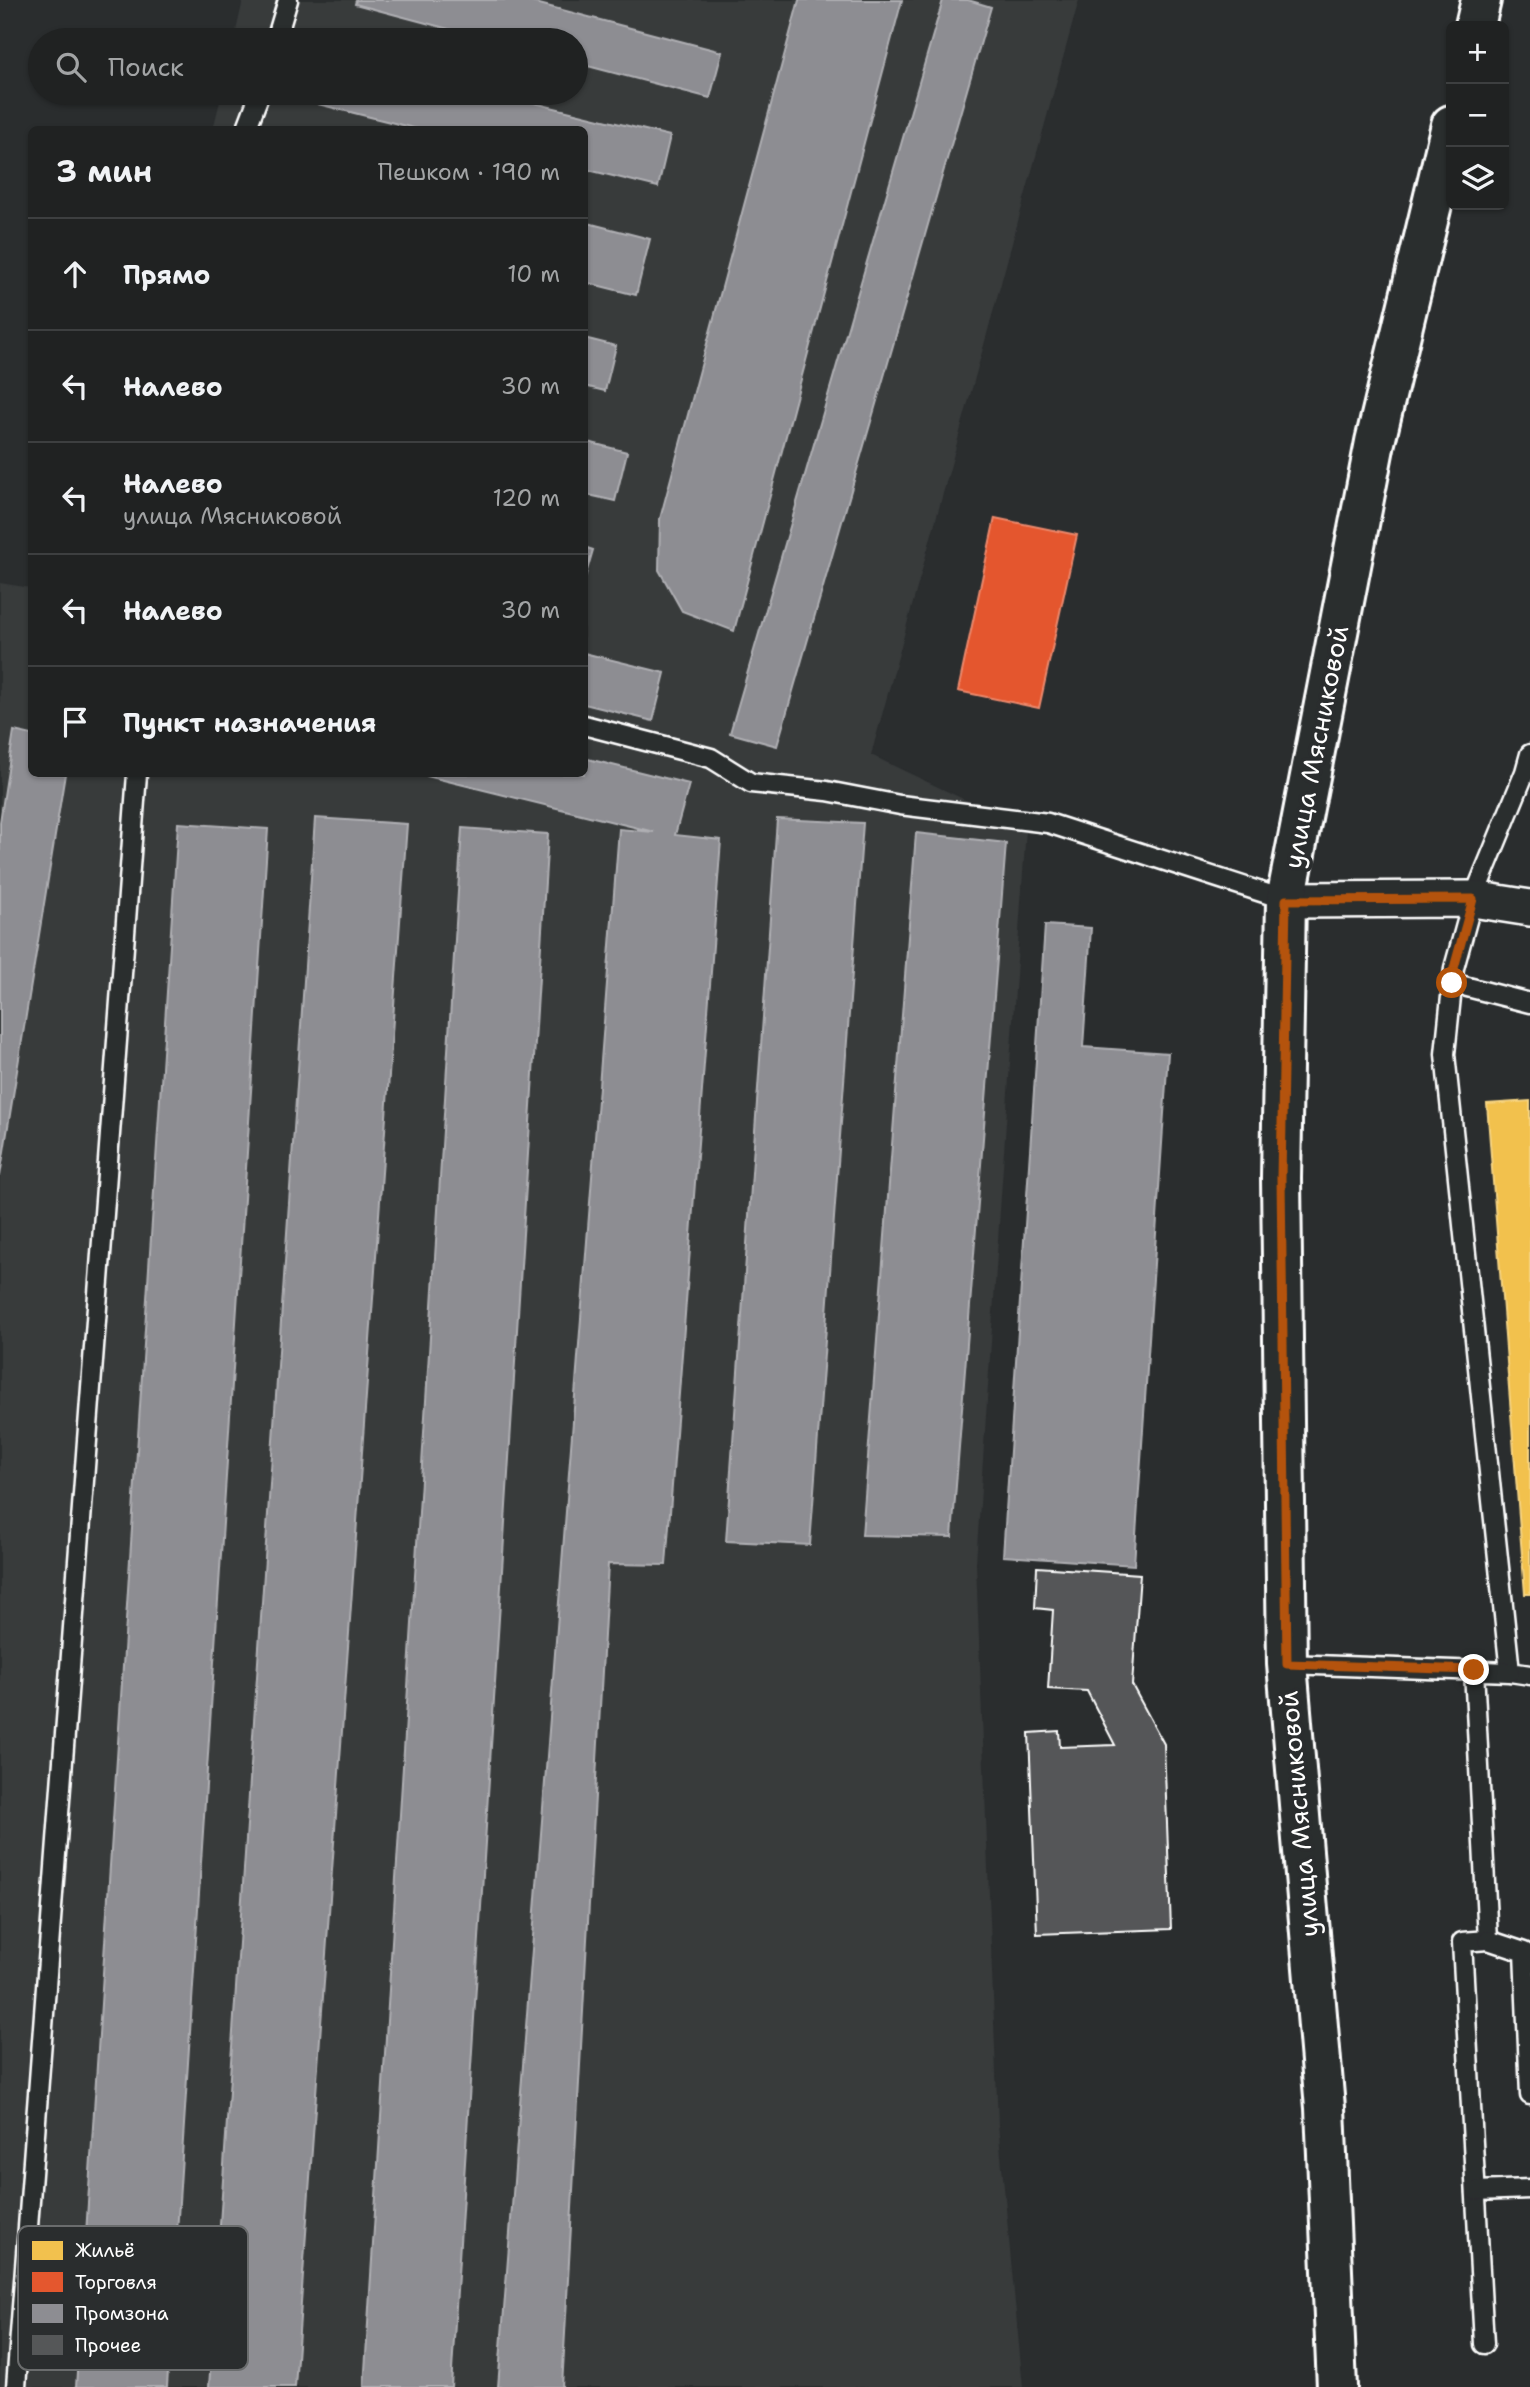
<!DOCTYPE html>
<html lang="ru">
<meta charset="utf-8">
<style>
body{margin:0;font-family:"Shantell Sans",sans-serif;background:#2d2f2f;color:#f1f3f6}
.controls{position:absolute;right:21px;top:21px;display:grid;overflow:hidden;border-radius:10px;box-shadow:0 2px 5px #0004}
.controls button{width:63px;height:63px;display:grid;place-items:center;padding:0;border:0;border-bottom:2px solid #3d3f40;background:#202222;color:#f1f3f6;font:35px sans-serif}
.stop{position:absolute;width:21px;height:21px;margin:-16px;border:5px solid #b45309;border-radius:50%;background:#fff}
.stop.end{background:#b45309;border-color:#fff;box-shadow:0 2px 7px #0008}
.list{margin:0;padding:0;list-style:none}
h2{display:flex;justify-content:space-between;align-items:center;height:91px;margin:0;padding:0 28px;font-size:30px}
h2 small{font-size:23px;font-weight:400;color:#a2a4a5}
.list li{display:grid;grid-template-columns:46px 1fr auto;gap:21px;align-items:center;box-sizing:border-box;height:112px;padding:0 28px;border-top:2px solid #3d3f40}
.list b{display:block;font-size:26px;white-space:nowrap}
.list p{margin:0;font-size:23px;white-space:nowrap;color:#a2a4a5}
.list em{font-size:23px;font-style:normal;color:#a2a4a5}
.icon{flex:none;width:38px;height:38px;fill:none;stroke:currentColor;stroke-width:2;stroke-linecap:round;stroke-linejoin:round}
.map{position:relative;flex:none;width:1530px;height:2387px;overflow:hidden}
.search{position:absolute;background:#202222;box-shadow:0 2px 5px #0004;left:28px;top:28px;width:560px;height:77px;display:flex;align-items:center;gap:18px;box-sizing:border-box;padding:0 24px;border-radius:38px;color:#a2a4a5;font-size:26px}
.panel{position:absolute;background:#202222;box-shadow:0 2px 5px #0004;left:28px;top:126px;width:560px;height:651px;border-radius:10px}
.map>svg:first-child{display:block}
</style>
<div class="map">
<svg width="1530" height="2387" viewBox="0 0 1530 2387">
<rect width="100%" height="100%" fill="#2a2d2e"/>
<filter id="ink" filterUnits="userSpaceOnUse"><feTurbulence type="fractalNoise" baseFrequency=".0143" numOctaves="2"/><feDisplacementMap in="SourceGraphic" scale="14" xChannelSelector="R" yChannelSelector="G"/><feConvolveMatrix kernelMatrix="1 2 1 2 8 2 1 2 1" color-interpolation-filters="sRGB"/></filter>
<g filter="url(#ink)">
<polygon fill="#373a3b" points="243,0 1079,0 871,755 1026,829 976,1563 998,2124 1023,2387 0,2387 0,583 31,588 32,774 584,774 584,130 213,129 222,93 576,93 576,40 234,40"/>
<polygon fill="#f2c14e" stroke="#f6d483" stroke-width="2" points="1530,1101 1530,1594 1525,1594 1487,1104"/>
<polygon fill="#e4572e" stroke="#ec896d" stroke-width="2" points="995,518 1077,535 1039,708 958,691"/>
<g fill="#8d8d92" stroke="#afafb3" stroke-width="2">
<polygon points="356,0 524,0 722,52 710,98 576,63 576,40 490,40 355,4"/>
<polygon points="799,0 902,0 734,631 682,611 659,570 660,519"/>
<polygon points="943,0 968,0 991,7 777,746 730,733"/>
<polygon points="321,93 493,93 670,136 658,187 584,169 584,130 422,130 318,104"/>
<polygon points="584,222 650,239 636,295 584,282"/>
<polygon points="584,338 616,346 605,391 584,386"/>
<polygon points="584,441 627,452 615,501 584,494"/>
<polygon points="584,547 593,550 584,581"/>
<polygon points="584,653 665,673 653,721 584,704"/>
<polygon points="14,731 32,735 32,774 65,774 0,1176 0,822"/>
<polygon points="584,758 689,784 675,835 721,840 666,1565 608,1564 562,2387 498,2387 619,829 654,832 419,774 584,774"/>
<polygon points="315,818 407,824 295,2387 209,2387"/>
<polygon points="777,819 863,823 810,1545 726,1541"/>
<polygon points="178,823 268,829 167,2387 76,2387"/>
<polygon points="462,828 548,834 451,2387 364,2387"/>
<polygon points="916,833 1006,843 952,1537 862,1535"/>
<polygon points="1045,925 1091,928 1083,1047 1168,1053 1134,1565 1003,1556"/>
</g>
<polygon fill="#555758" stroke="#fff" stroke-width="2" points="1037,1567 1140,1574 1132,1685 1164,1744 1171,1929 1037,1934 1029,1733 1059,1731 1060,1747 1115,1745 1087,1691 1048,1689 1053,1610 1035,1608"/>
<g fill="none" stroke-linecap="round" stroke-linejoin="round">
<g stroke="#fff" stroke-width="23">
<g id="service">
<polyline points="276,40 288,0"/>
<polyline points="246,130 260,93"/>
<polyline points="584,725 711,758 751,783 827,791 900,805 1048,823 1286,900"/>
<polyline points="1530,754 1525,772 1473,899 1454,968 1445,1054 1510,1672 1530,1675"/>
<polyline points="1452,983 1530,1003"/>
<polyline points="1287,1664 1510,1672"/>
<polyline points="1474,1670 1488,1940 1462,1942 1484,2344"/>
<polyline points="1488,1940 1524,1952 1530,2095"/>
<polyline points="1476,2191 1530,2189"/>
<polyline points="16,2387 137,774"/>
</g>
</g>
<g stroke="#fff" stroke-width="40">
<polyline id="minor" points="1286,900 1473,899 1530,908"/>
</g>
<g stroke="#fff" stroke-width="44">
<g id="tertiary">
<polyline points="1475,26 1481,0"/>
<polyline points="1337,2387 1325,2108 1287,1664 1281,1178 1286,900 1375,442 1451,125"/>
</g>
</g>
<use href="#service" stroke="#2a2d2e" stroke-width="18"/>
<use href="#minor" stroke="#2a2d2e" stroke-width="35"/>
<use href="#tertiary" stroke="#2a2d2e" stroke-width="38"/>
</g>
</g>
<g fill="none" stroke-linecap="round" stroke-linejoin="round" filter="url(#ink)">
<polyline stroke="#b45309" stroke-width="9" points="1452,983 1454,968 1473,899 1286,900 1281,1178 1287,1664 1474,1670"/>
</g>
<g text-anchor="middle" stroke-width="7" stroke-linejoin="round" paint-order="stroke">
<g font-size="26" fill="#fff" stroke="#2a2d2e">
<text transform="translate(1316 747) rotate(-79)" y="9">улица Мясниковой</text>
<text transform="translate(1299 1814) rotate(-95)" y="9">улица Мясниковой</text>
</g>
</g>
<rect x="18" y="2226" width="230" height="144" rx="10" fill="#2a2d2e" stroke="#6a6c6d" stroke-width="2"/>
<rect x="32" y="2241" width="31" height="19" fill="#f2c14e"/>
<rect x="32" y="2272" width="31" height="20" fill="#e4572e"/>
<rect x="32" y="2304" width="31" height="19" fill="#8d8d92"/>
<rect x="32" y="2335" width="31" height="20" fill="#555758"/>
<g font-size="19" fill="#fff">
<text x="75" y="2257">Жильё</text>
<text x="75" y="2289">Торговля</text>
<text x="75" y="2320">Промзона</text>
<text x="75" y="2352">Прочее</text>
</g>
</svg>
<div class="controls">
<button>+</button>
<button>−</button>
<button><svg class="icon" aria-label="layers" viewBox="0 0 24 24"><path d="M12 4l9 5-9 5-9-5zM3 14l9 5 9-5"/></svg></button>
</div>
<div class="stop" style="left:1452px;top:983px"></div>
<div class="stop end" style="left:1474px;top:1670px"></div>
<div class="search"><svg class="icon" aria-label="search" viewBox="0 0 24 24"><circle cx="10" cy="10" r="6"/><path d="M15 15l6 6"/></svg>Поиск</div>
<section class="panel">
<h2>3 мин<small>Пешком · 190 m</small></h2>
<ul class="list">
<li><svg class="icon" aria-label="ahead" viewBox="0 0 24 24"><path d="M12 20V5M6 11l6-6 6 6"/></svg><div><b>Прямо</b></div><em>10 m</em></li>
<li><svg class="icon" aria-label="left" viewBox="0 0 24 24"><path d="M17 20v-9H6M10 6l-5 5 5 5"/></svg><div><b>Налево</b></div><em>30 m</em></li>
<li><svg class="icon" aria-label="left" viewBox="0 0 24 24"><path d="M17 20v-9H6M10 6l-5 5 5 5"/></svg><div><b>Налево</b><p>улица Мясниковой</p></div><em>120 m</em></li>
<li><svg class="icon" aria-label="left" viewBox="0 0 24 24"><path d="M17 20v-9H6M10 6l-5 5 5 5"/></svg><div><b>Налево</b></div><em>30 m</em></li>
<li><svg class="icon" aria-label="arrive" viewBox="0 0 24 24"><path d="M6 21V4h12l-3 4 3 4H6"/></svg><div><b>Пункт назначения</b></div></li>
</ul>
</section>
</div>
